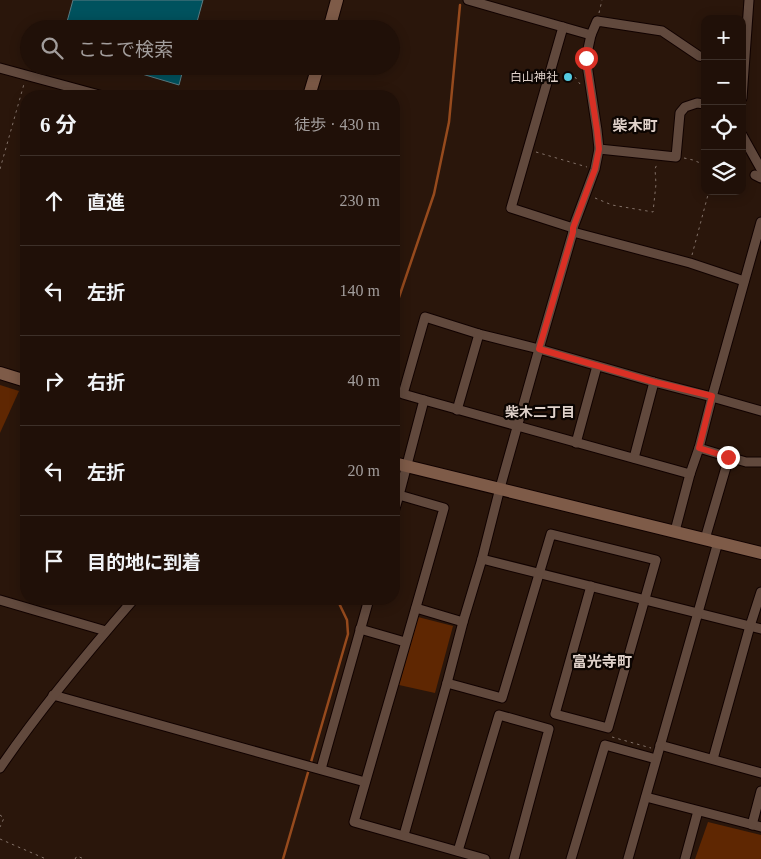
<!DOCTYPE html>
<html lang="ja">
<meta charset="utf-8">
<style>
body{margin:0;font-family:"Times New Roman","Noto Sans JP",serif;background:#281912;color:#f1f3f6}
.controls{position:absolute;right:15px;top:15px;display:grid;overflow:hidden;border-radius:10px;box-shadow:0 2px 12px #0003}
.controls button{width:45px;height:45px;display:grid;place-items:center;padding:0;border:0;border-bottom:1px solid #3d3029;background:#201008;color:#f1f3f6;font:25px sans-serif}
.stop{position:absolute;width:15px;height:15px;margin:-11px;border:4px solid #d93025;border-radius:50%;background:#fff}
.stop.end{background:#d93025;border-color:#fff;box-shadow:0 1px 5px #0008}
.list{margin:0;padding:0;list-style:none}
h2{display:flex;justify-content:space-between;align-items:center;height:65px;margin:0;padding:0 20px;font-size:21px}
h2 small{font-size:16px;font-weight:400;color:#a29d9c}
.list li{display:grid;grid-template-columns:32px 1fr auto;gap:15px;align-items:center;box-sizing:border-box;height:90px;padding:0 20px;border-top:1px solid #3d3029}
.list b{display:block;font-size:19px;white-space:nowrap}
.list em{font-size:16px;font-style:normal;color:#a29d9c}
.icon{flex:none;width:28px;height:28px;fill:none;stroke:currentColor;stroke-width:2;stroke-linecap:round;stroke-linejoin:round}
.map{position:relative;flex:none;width:761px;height:859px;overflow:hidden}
.search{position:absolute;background:#201008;box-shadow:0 2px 12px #0003;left:20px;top:20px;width:380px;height:55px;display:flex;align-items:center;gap:12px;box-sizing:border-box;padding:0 18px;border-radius:28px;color:#a29d9c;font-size:19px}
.panel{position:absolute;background:#201008;box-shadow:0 2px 12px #0003;left:20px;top:90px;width:380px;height:515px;border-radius:20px}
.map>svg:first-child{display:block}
</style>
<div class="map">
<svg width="761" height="859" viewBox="0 0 761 859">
<rect width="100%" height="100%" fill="#2a160b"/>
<g fill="#5f2702">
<polygon points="0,385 19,391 0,433"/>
<polygon points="418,617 453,626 435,693 399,685"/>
<polygon points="708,822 761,835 761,859 695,859"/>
</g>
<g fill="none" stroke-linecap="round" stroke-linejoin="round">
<g stroke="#964a1d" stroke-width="2.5">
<polyline points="394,312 434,194 449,122 460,5"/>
<polyline points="283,859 348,634 347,620 337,599"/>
</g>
</g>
<g fill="#00525e" stroke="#5c7c83">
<polygon points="73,0 203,0 195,29 65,29"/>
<polygon points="115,66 184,66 179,85"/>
</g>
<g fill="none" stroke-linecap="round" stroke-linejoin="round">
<g stroke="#110200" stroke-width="11">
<g id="street">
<polyline points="468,0 591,35 597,21 662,31 699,56 705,57"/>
<polyline points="563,27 511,208 573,228"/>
<polyline points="0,68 103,96"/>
<polyline points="742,98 749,0"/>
<polyline points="742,135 761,169"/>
<polyline points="599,149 676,157 680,113 685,107 697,103 705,104"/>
<polyline points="755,175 761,178"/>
<polyline points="573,232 690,263 744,281"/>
<polyline points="424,400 403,394 425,317 479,334 539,349 654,382 712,397 761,411"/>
<polyline points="457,410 479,334"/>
<polyline points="576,443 597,366"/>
<polyline points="699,448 729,457"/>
<polyline points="634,458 654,382"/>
<polyline points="394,512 399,495 394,494"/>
<polyline points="675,531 690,474"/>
<polyline points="705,539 729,457 746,462 761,462"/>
<polyline points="482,559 761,629"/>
<polyline points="0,600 106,631"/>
<polyline points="416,608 463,622"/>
<polyline points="360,629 405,642"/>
<polyline points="447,683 502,698 551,534 656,560 608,728 555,714 591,586"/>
<polyline points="53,695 365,782"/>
<polyline points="660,745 761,773"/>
<polyline points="713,759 750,626 761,592"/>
<path d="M0 768C40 709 87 653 134 599"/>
<polyline points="321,769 369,599"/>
<polyline points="646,797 761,827"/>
<polyline points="752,825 761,791"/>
<polyline points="404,835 447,683 463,622 482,559 500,488 539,349 573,232 573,228 595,169 599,149 597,130 586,58 591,35"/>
<polyline points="458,851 499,715 549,729 514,859"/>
<path d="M485 859 354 822C384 717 415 613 444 508L399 495 424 400 690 474 699 448 712 397 761 222"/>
<polyline points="571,859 605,745 656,759"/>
<polyline points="628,859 718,542"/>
<polyline points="685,859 698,811"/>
</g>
</g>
<g stroke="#110200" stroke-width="14">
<g id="secondary">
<polyline points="329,29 337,0"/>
<polyline points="309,96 318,66"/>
<polyline points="0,373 26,381"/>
<polyline points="394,463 761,553"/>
</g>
</g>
<g stroke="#827168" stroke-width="1" stroke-dasharray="2.5 4" stroke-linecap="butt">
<polyline points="599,13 602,0"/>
<polyline points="575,77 580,84"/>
<polyline points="536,152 587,167"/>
<polyline points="684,158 693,160 705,165"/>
<polyline points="0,169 24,84"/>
<polyline points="595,198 612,205 653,212 656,184 655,169 657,164"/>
<polyline points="692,255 709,191"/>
<polyline points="612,737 651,748"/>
<polyline points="0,815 4,818 0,827"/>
<polyline points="0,839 46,859"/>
<polyline points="75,859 77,856 84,859"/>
</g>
<use href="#street" stroke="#61493d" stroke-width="9"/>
<use href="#secondary" stroke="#7e5b48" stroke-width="12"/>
</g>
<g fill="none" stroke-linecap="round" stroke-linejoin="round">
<polyline stroke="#d93025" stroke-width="6" points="586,58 597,130 599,149 595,169 573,228 573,232 539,349 654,382 712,396 699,448 728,457"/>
</g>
<circle fill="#55cae0" stroke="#0c0502" stroke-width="2" cx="568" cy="77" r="5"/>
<g text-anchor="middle" stroke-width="4.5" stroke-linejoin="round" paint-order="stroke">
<g font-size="12" fill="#dfd1ca" stroke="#0c0502" text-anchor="end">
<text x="558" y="81">白山神社</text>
</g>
<g font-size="14" font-weight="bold" fill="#dfd1ca" stroke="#0c0502">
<text x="540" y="417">柴木二丁目</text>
</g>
<g font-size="15" font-weight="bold" fill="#dfd1ca" stroke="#0c0502">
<text x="635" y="131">柴木町</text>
<text x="602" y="667">富光寺町</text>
</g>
</g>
</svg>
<div class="controls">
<button>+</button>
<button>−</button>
<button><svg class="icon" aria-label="locate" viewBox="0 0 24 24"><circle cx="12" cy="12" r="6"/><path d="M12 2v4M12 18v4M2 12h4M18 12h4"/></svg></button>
<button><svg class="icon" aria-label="layers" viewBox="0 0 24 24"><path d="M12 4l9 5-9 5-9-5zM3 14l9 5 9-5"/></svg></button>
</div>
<div class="stop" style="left:586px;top:58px"></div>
<div class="stop end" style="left:728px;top:457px"></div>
<div class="search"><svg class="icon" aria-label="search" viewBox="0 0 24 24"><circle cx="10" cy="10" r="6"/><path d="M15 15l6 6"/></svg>ここで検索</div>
<section class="panel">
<h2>6 分<small>徒歩 · 430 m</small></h2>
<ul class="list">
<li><svg class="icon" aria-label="ahead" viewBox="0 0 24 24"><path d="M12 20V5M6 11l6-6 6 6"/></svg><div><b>直進</b></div><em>230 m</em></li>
<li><svg class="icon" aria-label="left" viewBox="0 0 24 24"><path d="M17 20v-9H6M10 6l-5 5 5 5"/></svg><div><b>左折</b></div><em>140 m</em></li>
<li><svg class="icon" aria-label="right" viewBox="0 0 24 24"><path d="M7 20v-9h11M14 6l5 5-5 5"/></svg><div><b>右折</b></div><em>40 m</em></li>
<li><svg class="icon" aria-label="left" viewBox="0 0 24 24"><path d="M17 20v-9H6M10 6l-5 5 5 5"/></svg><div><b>左折</b></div><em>20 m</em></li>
<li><svg class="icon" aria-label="arrive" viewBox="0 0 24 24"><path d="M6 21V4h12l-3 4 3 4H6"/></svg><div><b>目的地に到着</b></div></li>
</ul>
</section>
</div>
